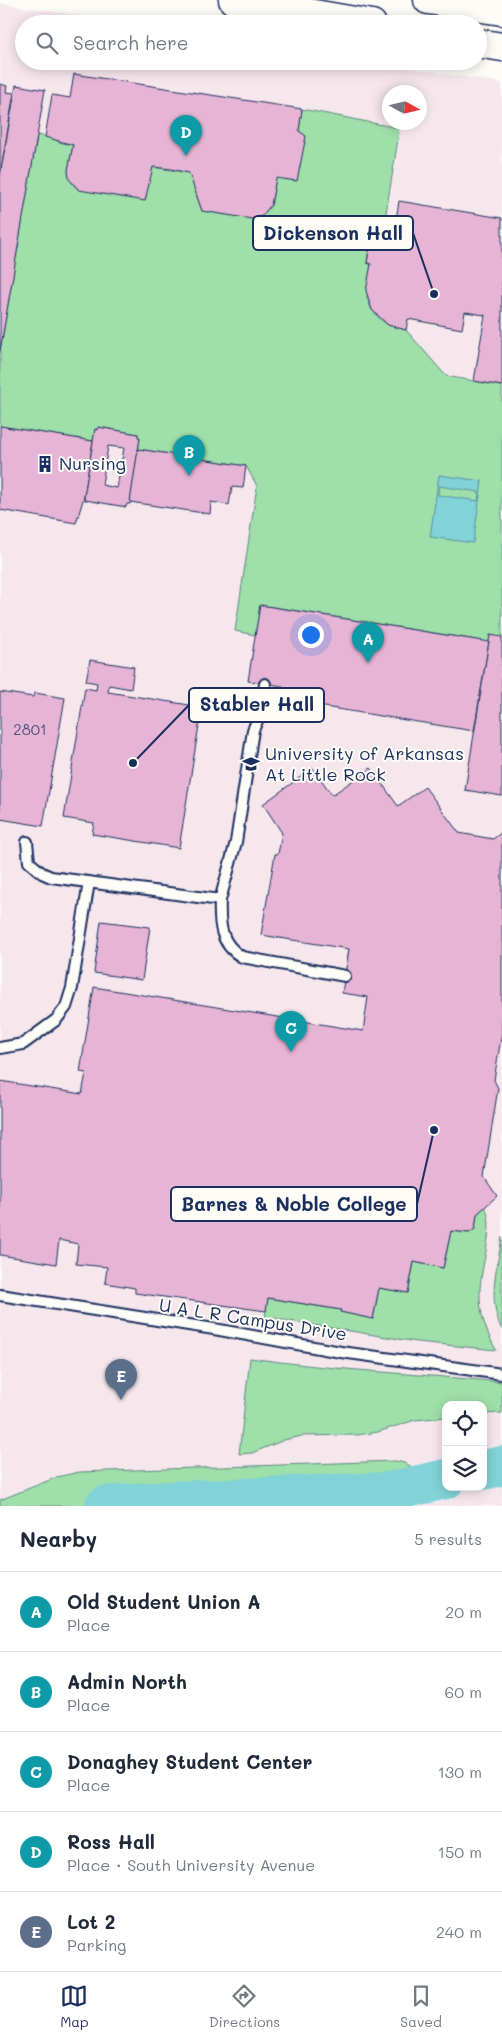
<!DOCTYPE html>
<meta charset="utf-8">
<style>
body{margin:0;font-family:Mali,sans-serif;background:#f6f6f7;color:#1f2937}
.controls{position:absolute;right:15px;bottom:15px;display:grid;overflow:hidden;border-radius:10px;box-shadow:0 2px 12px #0003}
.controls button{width:45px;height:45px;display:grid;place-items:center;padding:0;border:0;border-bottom:1px solid #e0e1e3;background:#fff;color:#1f2937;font:25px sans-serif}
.compass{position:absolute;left:382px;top:85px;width:45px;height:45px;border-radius:50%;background:#fff;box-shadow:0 2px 12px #0003;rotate:98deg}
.you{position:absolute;left:310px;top:634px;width:18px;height:18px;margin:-12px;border:4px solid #fff;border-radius:50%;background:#1a73e8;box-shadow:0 0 0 8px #1a73e833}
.badge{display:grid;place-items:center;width:32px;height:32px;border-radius:50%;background:#1b2f5e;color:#fff;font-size:16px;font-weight:700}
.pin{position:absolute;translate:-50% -41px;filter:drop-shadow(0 1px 2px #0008)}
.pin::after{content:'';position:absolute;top:26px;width:18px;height:15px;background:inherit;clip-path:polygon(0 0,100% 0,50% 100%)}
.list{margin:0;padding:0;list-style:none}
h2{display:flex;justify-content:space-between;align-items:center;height:65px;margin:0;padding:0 20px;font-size:21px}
h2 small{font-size:16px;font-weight:400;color:#747a83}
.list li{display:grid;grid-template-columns:32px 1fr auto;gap:15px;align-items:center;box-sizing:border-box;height:80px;padding:0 20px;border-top:1px solid #e0e1e3}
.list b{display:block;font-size:19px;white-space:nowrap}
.list p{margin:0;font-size:16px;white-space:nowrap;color:#747a83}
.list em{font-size:16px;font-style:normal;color:#747a83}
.icon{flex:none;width:28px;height:28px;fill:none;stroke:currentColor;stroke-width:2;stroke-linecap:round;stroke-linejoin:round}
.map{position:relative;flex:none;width:502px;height:1506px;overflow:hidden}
.search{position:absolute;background:#fff;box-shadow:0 2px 12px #0003;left:15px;right:15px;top:15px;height:55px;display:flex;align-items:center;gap:12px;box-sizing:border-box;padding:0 18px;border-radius:28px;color:#747a83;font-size:19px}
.sheet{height:465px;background:#fff}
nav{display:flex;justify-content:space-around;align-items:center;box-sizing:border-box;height:70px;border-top:1px solid #e0e1e3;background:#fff;font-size:14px;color:#747a83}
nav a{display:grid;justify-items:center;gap:2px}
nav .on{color:#1b2f5e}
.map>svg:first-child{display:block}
</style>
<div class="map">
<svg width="502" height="1506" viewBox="0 0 502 1506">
<rect width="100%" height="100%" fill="#fdfcf7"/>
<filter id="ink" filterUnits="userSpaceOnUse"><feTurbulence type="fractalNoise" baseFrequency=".02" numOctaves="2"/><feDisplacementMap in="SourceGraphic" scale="10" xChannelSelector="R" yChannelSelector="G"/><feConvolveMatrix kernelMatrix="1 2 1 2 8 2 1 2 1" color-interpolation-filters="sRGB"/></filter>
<g filter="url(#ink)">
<path fill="#f6e7ed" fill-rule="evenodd" d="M0 3 130 24H24V61H366L502 83V1506H0ZM390 92H420V122H390ZM446 1405H483V1487H446Z"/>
<g fill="#9fdfa9" stroke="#5d8784">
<path d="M302 109 398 128 399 133 385 219C368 224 369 248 367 263L371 264 367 298 372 310 380 319 388 325 406 330 446 376 502 386V637L489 642 261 605 255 635 235 631 257 486 246 466 138 449 140 438 138 437V434L99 427 95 430 93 441 0 426V351L37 135 54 138 58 142 73 145C70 161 63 179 79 190L153 167 189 173 202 211 252 218 262 216 271 205 276 178 305 136 299 131Z"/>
<path d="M485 1207C496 1226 480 1268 480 1291 479 1313 486 1331 496 1350L417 1342 265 1317 268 1298 341 1310V1312L373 1319 379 1288 408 1293 414 1262 443 1268 451 1231 469 1233 475 1229 477 1214Z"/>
<path d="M502 1237V1330C487 1300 497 1268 502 1237Z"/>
<path d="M250 1358C333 1370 418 1374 502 1382V1413L483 1414V1405H446V1417L415 1420 378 1432 357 1435 302 1436 284 1440 252 1453 239 1454Z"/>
<path d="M395 1461C429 1466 422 1491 399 1506H0V1500L57 1477 79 1472Z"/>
</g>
<path fill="#81d3d7" stroke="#5891a7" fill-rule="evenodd" d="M439 475 482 481 473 543 430 537ZM439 486 479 492 478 501 438 495Z"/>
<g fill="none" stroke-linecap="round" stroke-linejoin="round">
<g stroke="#81d3d7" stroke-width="40">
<polyline points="483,1470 502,1466"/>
<polyline points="105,1506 147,1502 388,1492 446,1479"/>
</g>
</g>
<g fill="#e6b5d5" stroke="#1b2f5e" fill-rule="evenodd">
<polygon points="74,74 302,109 299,131 306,136 297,181 276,178 271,205 262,216 252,219 202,211 189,173 171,169 153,167 145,201 79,190 69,179 68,170 73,145 45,137 52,95 70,98"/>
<polygon points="0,84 7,86 6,92 14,93 0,176"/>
<polygon points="16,85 45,90 0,351 0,176"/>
<polygon points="399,201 502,218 502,386 474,381 485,315 465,312 462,329 408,319 406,330 388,325 372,310 366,291 371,264 367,263 373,228 381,220 396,220"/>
<polygon points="0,426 93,441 84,497 76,523 0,510"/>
<path d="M98 427 138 434V437L140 438 130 504H127L126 507 85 500 84 497 95 429 98 430ZM108 446 124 448 117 488 102 485Z"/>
<polygon points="138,449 246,466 243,488 232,487 229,505 211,502 210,514 130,502"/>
<polygon points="260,605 489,642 474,731 281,700 283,686 248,681"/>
<polygon points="490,635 502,637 502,796 465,790"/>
<polygon points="90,660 134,667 131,689 109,685 108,692 202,707 179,848 92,834 94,823 64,818 85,688 96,690 97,683 86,681"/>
<polygon points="0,692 33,697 35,693 65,698 43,826 0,819"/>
<polygon points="313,768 332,795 371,768 398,806 425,787 459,833 493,839 502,832 502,1032 494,1080 498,1088 484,1177 497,1196 477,1214 475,1229 469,1233 451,1231 443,1268 414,1262 408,1293 379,1288 373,1319 340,1312 341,1310 268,1298 266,1311 135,1293 135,1288 105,1283 107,1267 76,1264 78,1244 59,1240 56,1264 0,1255 0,1081 82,1094 86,1073 80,1072 94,987 363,1031 368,997 342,993 349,949 261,935 275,854 278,854 282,833 263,804"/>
<polygon points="101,921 150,927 142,980 94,973"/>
</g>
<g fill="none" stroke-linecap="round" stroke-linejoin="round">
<g stroke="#1b2f5e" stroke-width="14">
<g id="lane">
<path d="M27 842 29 862 42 873 51 877 220 900C219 924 220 944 242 957L345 976"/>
<polyline points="220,900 236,842 253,730 261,712 265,684"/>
<polyline points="0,1048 23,1044 56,1020 66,1007 72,988 89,882"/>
<polyline points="0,1295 214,1329 341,1352 502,1374"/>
</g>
</g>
<g stroke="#1b2f5e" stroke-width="31">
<g id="secondary">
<polyline points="233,0 372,24"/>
<polyline points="428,0 502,11"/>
<polyline points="478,43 502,47"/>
</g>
</g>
<use href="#lane" stroke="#fdfcf7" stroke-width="10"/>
<use href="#secondary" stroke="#fdfcf7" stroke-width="28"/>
</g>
</g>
<defs>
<g id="building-bare" transform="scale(1.35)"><path d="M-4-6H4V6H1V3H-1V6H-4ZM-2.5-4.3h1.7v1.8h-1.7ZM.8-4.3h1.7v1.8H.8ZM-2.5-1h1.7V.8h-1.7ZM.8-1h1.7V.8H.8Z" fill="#1b2f5e" stroke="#fdfcf7" stroke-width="2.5" paint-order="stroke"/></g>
<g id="university-bare" transform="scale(1.35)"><path d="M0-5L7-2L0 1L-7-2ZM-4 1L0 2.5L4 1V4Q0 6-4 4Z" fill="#1b2f5e" stroke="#fdfcf7" stroke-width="2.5" paint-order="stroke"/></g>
</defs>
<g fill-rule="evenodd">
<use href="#building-bare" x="45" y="464"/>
<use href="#university-bare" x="251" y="764"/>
</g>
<g text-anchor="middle" stroke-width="4" stroke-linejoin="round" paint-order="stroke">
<g font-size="15" fill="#4e507c">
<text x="30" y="735">2801</text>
</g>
<g font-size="18" fill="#1b2f5e" stroke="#fdfcf7" text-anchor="start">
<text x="59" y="470">Nursing</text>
<text x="265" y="760">University of Arkansas<tspan x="265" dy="21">At Little Rock</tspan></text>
</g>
<g font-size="18" fill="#1b2f5e" stroke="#fdfcf7">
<text transform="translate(253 1320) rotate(9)" y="6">U A L R Campus Drive</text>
</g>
</g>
<path fill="none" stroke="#1b2f5e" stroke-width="2" d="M434 294L413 233M133 763L189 705M434 1130L417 1204"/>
<g fill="#1b2f5e" stroke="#fdfcf7" stroke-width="2">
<circle cx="434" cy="294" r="5"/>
<circle cx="133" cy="763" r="5"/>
<circle cx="434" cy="1130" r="5"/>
</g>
<g fill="#fdfcf7" stroke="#1b2f5e" stroke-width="2">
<rect x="253" y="216" width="160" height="34" rx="5"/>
<rect x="189" y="688" width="135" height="34" rx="5"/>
<rect x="171" y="1187" width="246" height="34" rx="5"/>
</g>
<g font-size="19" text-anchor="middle" font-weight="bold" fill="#1b2f5e">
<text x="333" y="240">Dickenson Hall</text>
<text x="257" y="711">Stabler Hall</text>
<text x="294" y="1211">Barnes &amp; Noble College</text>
</g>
</svg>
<div class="controls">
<button><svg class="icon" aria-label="locate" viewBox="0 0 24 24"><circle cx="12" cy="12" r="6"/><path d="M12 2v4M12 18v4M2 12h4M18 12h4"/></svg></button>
<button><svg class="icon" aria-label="layers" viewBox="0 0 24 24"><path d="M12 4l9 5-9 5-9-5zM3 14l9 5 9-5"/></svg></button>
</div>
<svg class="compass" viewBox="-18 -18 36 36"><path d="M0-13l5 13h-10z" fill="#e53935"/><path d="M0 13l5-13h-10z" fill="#747a83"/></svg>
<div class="you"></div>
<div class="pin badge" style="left:368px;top:663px;background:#0f9aa8">A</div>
<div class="pin badge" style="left:189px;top:476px;background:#0f9aa8">B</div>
<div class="pin badge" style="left:291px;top:1052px;background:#0f9aa8">C</div>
<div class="pin badge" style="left:186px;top:156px;background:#0f9aa8">D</div>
<div class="pin badge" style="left:121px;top:1400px;background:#5c6f8a">E</div>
<div class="search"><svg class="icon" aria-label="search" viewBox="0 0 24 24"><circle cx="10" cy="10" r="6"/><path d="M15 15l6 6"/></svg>Search here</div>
</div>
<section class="sheet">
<h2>Nearby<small>5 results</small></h2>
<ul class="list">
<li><span class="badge" style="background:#0f9aa8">A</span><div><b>Old Student Union A</b><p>Place</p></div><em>20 m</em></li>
<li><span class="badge" style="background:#0f9aa8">B</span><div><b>Admin North</b><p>Place</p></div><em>60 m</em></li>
<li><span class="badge" style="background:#0f9aa8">C</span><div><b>Donaghey Student Center</b><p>Place</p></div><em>130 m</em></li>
<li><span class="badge" style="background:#0f9aa8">D</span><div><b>Ross Hall</b><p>Place · South University Avenue</p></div><em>150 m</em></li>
<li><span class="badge" style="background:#5c6f8a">E</span><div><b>Lot 2</b><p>Parking</p></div><em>240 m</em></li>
</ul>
</section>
<nav>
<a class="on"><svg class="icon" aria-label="map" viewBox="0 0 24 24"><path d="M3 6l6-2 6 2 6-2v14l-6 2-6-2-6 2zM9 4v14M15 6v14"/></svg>Map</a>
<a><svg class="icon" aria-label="directions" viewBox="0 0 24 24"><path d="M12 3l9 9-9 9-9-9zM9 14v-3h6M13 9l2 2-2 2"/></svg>Directions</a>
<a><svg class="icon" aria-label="saved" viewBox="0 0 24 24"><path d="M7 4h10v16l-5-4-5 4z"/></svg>Saved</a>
</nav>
